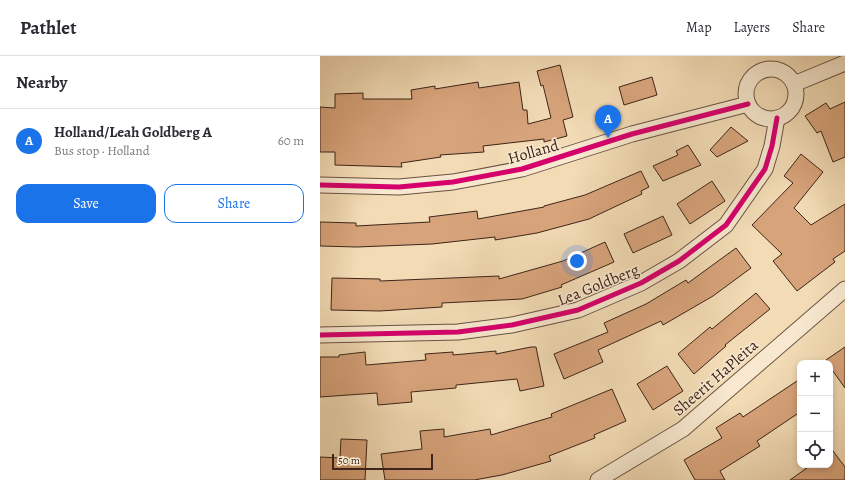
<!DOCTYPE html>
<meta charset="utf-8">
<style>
body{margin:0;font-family:Alegreya,serif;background:#f7f7f7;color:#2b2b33}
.controls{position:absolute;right:12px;bottom:12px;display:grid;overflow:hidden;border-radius:8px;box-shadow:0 2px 6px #0003}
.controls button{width:36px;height:36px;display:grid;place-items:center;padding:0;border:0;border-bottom:1px solid #e1e1e2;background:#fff;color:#2b2b33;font:20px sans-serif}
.scale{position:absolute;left:12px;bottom:10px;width:101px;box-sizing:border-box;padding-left:4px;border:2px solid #3d2519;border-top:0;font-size:11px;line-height:14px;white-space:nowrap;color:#3d2519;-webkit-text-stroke:3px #f7e8cf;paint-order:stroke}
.you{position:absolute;left:257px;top:205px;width:14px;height:14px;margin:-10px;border:3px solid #fff;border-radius:50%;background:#1a73e8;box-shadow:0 0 0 6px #1a73e833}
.badge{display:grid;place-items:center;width:26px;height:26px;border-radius:50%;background:#1a73e8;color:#fff;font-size:13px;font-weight:700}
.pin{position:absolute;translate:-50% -33px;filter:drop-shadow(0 1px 2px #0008)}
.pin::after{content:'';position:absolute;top:21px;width:14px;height:12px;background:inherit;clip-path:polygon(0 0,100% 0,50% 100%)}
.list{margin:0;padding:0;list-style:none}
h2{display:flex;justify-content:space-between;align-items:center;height:52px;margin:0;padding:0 16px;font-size:17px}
h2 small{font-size:13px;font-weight:400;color:#7c7c81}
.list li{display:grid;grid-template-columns:26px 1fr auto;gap:12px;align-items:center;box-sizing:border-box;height:64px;padding:0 16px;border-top:1px solid #e1e1e2}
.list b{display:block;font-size:15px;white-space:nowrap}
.list p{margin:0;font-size:13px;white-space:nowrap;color:#7c7c81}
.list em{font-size:13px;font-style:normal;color:#7c7c81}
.actions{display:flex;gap:8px;padding:12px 16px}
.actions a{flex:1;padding:9px 0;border:1px solid #1a73e8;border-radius:12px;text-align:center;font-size:14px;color:#1a73e8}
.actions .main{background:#1a73e8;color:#fff}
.icon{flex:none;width:22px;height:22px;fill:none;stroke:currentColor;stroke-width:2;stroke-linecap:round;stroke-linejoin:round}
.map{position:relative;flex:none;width:525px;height:424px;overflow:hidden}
header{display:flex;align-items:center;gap:24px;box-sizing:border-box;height:56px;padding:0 20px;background:#fff;border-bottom:1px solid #e1e1e2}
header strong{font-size:19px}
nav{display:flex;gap:22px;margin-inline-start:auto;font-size:14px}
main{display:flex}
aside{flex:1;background:#fff}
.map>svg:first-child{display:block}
</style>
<header>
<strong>Pathlet</strong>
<nav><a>Map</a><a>Layers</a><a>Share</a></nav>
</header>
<main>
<aside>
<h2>Nearby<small></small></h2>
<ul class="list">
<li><span class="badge">A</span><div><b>Holland/Leah Goldberg A</b><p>Bus stop · Holland</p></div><em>60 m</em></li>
</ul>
<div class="actions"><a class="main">Save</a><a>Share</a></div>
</aside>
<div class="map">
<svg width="525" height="424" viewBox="0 0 525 424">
<rect width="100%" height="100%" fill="#f2dbb5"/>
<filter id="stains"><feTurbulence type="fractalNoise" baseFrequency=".005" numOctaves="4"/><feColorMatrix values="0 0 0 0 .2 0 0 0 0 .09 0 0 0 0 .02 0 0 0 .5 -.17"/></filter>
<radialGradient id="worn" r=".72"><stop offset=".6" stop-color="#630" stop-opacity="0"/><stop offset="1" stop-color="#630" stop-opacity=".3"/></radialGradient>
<g fill="#d7a37b" stroke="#3d2519">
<polygon points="240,9 253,61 243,64 247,80 224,86 224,83 163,90 164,96 120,99 121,101 81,107 82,111 15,109 15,96 0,96 0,51 15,52 15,38 43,37 43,43 92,43 91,34 115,30 115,33 158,26 159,32 199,26 203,54 207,54 208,68 231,62 223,29 221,30 217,15"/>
<polygon points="332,21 337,39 304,49 299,31"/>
<polygon points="525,46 525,101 513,106 501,75 497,77 485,60 506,47 510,53"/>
<polygon points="411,71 428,85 397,101 390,94"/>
<polygon points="368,89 381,109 343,125 333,110 358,99 356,95"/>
<polygon points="481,98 503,116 474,152 491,169 525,148 525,195 513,203 515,206 477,235 453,205 462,198 432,169 473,127 464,120"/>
<polygon points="321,115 329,131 321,135 322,138 269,163 217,177 175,184 175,181 112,188 37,191 0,190 0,166 36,167 36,170 110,166 109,161 157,155 158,163 224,151 224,150 265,139"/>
<polygon points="392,125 405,145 370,168 357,148"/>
<polygon points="343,160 352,179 313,197 304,178"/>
<polygon points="285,186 294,206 241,229 242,231 202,243 122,247 122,251 60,255 11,254 12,222 60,223 60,225 179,220 179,223 243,205"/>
<polygon points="416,192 431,212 393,240 343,269 341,265 278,294 283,306 244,323 234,298 288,276 284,267 326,248 366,224 368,227"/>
<polygon points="436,237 450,253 405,289 406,290 374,318 358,298 390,271 392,273"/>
<polygon points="211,291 216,291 224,330 200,335 197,323 136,329 136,332 91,336 92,346 58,349 57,337 0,341 0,301 19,301 19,299 45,296 46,309 106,304 105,298 133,296 133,299 176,295 176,298"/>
<polygon points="525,291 525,332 510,311 510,307 506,304"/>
<polygon points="347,310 363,335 333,354 317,328"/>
<polygon points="480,323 480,356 437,385 440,390 400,415 405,424 375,424 364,404 402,382 396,372 420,357 423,361"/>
<polygon points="292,333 306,365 274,379 275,382 229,400 231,405 182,419 154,424 65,424 61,398 102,393 100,375 124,373 124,381 170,373 171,379 232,361 231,358"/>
<polygon points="21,383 47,384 45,424 0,424 0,401 20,402"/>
<polygon points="510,391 525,411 525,424 470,424 491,409 510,409"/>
</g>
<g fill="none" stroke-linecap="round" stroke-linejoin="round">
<g stroke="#6a5240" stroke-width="17">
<g id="minor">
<circle cx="451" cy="38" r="25"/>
<polyline points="474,28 525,7"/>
<polyline points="0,129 79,131 133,126 202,113 312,78 428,48"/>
<polyline points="0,279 138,276 192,269 258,254 321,227 359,205 406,169 445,113 452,90 457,62"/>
<polyline points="278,424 363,373 525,233"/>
</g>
</g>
<use href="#minor" stroke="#f7e8cf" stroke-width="15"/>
<g stroke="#f7e8cf" stroke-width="8">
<g id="cycleway">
<polyline points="0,129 79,131 133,126 202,113 312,78 428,48"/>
<polyline points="0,279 138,276 192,269 258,254 321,227 359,205 406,169 445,113 452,90 457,62"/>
</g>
</g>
<use href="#cycleway" stroke="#d6006c" stroke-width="5"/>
</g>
<g text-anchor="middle" stroke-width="3" stroke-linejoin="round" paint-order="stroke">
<g font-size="16" fill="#3d2519" stroke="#f7e8cf">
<text transform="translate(213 95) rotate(-16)" y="6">Holland</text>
<text transform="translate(278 228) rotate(-22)" y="6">Lea Goldberg</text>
<text transform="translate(395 321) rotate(-41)" y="6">Sheerit HaPleita</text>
</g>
</g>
<rect width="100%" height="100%" filter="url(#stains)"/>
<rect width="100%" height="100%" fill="url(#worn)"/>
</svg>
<div class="controls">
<button>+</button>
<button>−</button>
<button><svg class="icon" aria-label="locate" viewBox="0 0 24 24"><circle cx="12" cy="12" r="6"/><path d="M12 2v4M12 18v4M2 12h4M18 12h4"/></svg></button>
</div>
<div class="scale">50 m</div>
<div class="you"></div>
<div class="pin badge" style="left:288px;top:82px">A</div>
</div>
</main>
